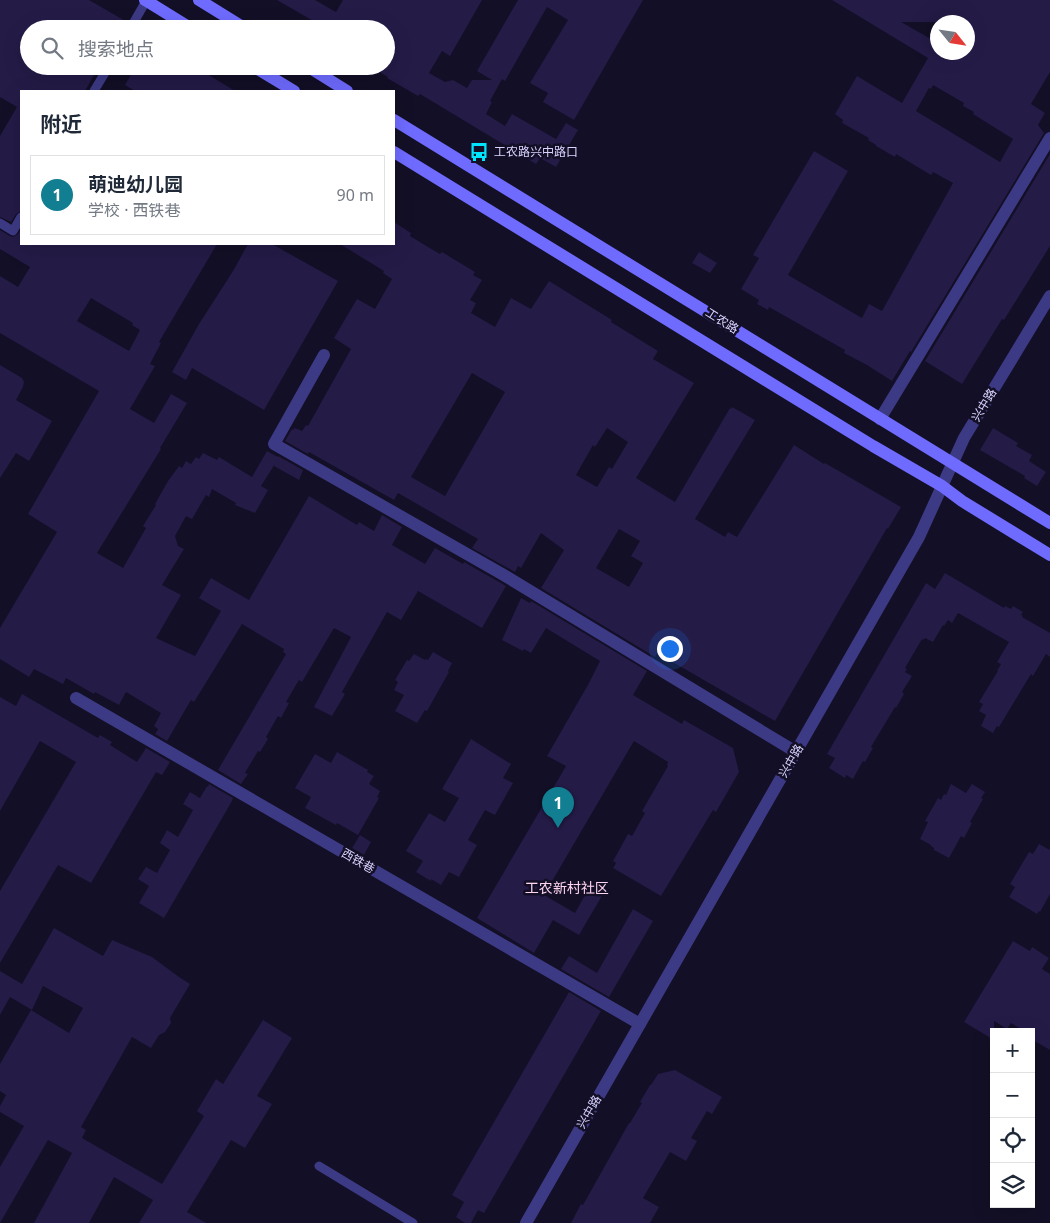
<!DOCTYPE html>
<html lang="zh">
<meta charset="utf-8">
<style>
body{margin:0;font-family:"Noto Sans","Noto Sans SC",sans-serif;background:#f2f2f3;color:#1f2937}
.controls{position:absolute;right:15px;bottom:15px;display:grid;overflow:hidden;border-radius:0px;box-shadow:0 5px 20px #0002}
.controls button{width:45px;height:45px;display:grid;place-items:center;padding:0;border:0;border-bottom:1px solid #e0e1e3;background:#fff;color:#1f2937;font:25px sans-serif}
.compass{position:absolute;left:930px;top:15px;width:45px;height:45px;border-radius:50%;background:#fff;box-shadow:0 5px 20px #0002;rotate:120deg}
.you{position:absolute;left:669px;top:648px;width:18px;height:18px;margin:-12px;border:4px solid #fff;border-radius:50%;background:#1a73e8;box-shadow:0 0 0 8px #1a73e833}
.badge{display:grid;place-items:center;width:32px;height:32px;border-radius:50%;background:#117e91;color:#fff;font-size:16px;font-weight:700}
.pin{position:absolute;translate:-50% -41px;filter:drop-shadow(0 1px 2px #0008)}
.pin::after{content:'';position:absolute;top:26px;width:18px;height:15px;background:inherit;clip-path:polygon(0 0,100% 0,50% 100%)}
.list{margin:0;padding:0;list-style:none}
h2{display:flex;justify-content:space-between;align-items:center;height:65px;margin:0;padding:0 20px;font-size:21px}
h2 small{font-size:16px;font-weight:400;color:#747a83}
.list li{display:grid;grid-template-columns:32px 1fr auto;gap:15px;align-items:center;box-sizing:border-box;height:80px;margin:0 10px 10px;padding:0 10px;border:1px solid #e0e1e3;border-radius:0px}
.list b{display:block;font-size:19px;white-space:nowrap}
.list p{margin:0;font-size:16px;white-space:nowrap;color:#747a83}
.list em{font-size:16px;font-style:normal;color:#747a83}
.icon{flex:none;width:28px;height:28px;fill:none;stroke:currentColor;stroke-width:2;stroke-linecap:round;stroke-linejoin:round}
.map{position:relative;flex:none;width:1050px;height:1223px;overflow:hidden}
.search{position:absolute;background:#fff;box-shadow:0 5px 20px #0002;left:20px;top:20px;width:375px;height:55px;display:flex;align-items:center;gap:12px;box-sizing:border-box;padding:0 18px;border-radius:28px;color:#747a83;font-size:19px}
.panel{position:absolute;background:#fff;box-shadow:0 5px 20px #0002;left:20px;top:90px;width:375px;height:155px;border-radius:0px}
.map>svg:first-child{display:block}
</style>
<div class="map">
<svg width="1050" height="1223" viewBox="0 0 1050 1223">
<rect width="100%" height="100%" fill="#130f26"/>
<g fill="#241b47" fill-rule="evenodd">
<polygon points="0,0 89,0 127,22 124,29 29,29 29,66 99,66 85,91 21,91 21,211 16,214 11,222 0,217 0,136 17,107 0,97"/>
<polygon points="277,0 315,0 336,12 343,0 482,0 450,56 442,51 429,73 445,82 453,80 467,88 472,80 492,80 477,71 518,0 643,0 574,120 543,102 548,93 530,83 568,20 547,7 505,81 502,79 490,101 492,102 486,114 505,126 512,114 556,139 566,123 578,130 556,167 540,158 536,164 420,94 418,96 387,78 388,77 370,66 386,66 386,29 311,29 315,22"/>
<path d="M832 0H1050V72L1031 104 1045 113 1038 125 1044 133 911 352 910 351 892 381 867 365 844 353 845 350 769 307 768 310 757 304 759 300 741 289 759 258 753 255 814 151 848 171 788 275 862 318 869 304 882 311 953 183 933 172 931 175 896 154 895 157 876 146V145L868 140 869 138 842 123 843 120 835 114 857 76 902 103 928 58ZM901 22H968V52H938V43ZM933 85 964 103 963 106 974 112 973 114 1013 139 1000 162 916 111 929 88 931 89Z"/>
<polygon points="136,66 194,66 235,91 135,91 125,85"/>
<polygon points="1050,154 1050,246 1004,320 1002,319 962,384 925,361"/>
<path d="M394 222 411 233 410 236 428 247 440 254 442 252 475 272 473 275 482 280 470 300 476 303 471 313 495 327 511 298 531 309 549 281 612 320 611 322 658 351 653 359 694 383 636 478 675 502 730 408 731 409 732 407 755 420 695 519 725 537 728 532 737 537 794 445 824 464 825 463 901 507 888 529 887 528 775 721 657 653 655 657 541 588 564 550 541 533 521 568 518 566 515 572 472 548 478 539 398 493 394 500 309 452 308 454 285 441 292 429 293 430 295 428 302 431 306 425 308 426 351 349 334 338 357 299 375 309 392 279 383 273 384 271 340 244H394ZM472 373 505 392 445 496 411 477ZM607 428 628 442 612 469 609 467 597 487 576 475 593 445 595 447ZM619 529 640 541 631 556 643 563 629 587 596 568Z"/>
<path d="M21 229V244H217L159 342 161 343 150 364 155 366 130 409 154 423 171 394 187 403 160 448 161 449 97 553 123 568 146 528 143 526 156 505 155 504 168 481 179 466 182 468 186 461 191 464 196 457 199 459 203 453 217 460 219 457 252 477 267 451 278 457V456L303 470 299 480 274 466 275 464 261 486 268 490 255 513 235 505 236 503 212 489 209 497 206 495 192 519 186 516 175 536 178 546 184 549 162 585 181 595 156 638 195 656 221 611 199 598 211 578 249 600 309 496 357 525 359 522 374 531 382 515 402 527 392 545 425 564 435 548 463 564 464 562 506 586 482 628 418 591 401 620 387 612 342 692 345 694 332 716 314 707 351 637 334 628 302 682 299 680 286 702 289 703 281 718 278 716 266 737 268 739 260 752 258 751 245 773 248 774 241 784 218 770 286 654 283 652 284 649 242 624 194 702 191 700 167 741 155 734 158 729 154 726 161 713 126 692 119 705 95 692 94 694 66 678 63 684 34 669 29 677 0 659V628L57 532 28 514 99 391 0 333V276L18 287 30 267 0 249V230L10 236 13 237 18 234ZM91 298 133 323 132 325 140 330 129 351 77 321Z"/>
<polygon points="248,244 272,244 338,281 264,410 192,368 186,380 172,372 199,324 233,271"/>
<polygon points="699,252 717,263 710,273 692,263"/>
<polygon points="0,365 22,378 24,382 23,387 16,400 52,421 29,461 16,453 0,478"/>
<polygon points="993,428 1018,443 1016,446 1032,455 1029,461 1046,472 1037,486 1024,478 1025,476 980,450"/>
<polygon points="945,573 1004,608 1005,606 1011,609 1013,606 1023,612 1021,615 1023,616 1022,617 1050,633 1050,657 1046,654 1033,676 1031,674 999,727 997,726 993,733 981,726 986,715 979,711 983,704 979,702 998,671 997,671 1001,664 997,662 1009,642 958,613 952,623 948,620 944,626 943,625 933,642 925,638 923,640 922,639 905,668 907,669 905,672 912,676 902,692 904,694 896,708 895,707 871,747 873,748 865,762 863,761 853,779 846,775 845,778 829,768 835,758 827,754 926,583 935,589"/>
<polygon points="521,598 530,603 531,601 647,671 633,695 682,724 684,720 733,748 739,772 716,812 713,810 661,896 613,868 616,863 613,861 628,834 632,836 645,813 642,811 668,766 667,765 668,762 634,741 544,895 575,913 590,886 603,894 579,935 553,920 534,953 477,918 566,766 547,756 589,683 600,661 546,628 531,653 524,649 523,651 502,640"/>
<polygon points="433,652 452,663 448,671 449,672 427,711 425,710 417,723 395,711 404,695 394,690 398,682 395,680 407,660 409,661 414,654 425,660 426,659 428,660"/>
<polygon points="22,694 98,738 100,735 112,742 110,745 137,762 146,748 170,762 162,775 156,772 91,883 58,865 0,963 0,891 76,762 40,741 0,811 0,697 16,706"/>
<polygon points="471,739 511,764 503,778 513,783 495,815 485,810 468,840 477,845 459,877 449,872 441,885 431,879 431,881 416,872 423,861 406,851 429,813 445,822 459,798 442,789"/>
<polygon points="337,752 368,770 367,772 374,776 369,784 380,791 377,797 379,798 358,835 337,823 336,825 305,808 311,797 295,788 315,754 331,763"/>
<polygon points="209,784 233,798 232,801 164,918 139,903 149,886 138,879 146,867 157,873 170,850 160,843 167,830 178,837 193,810 183,804 190,792 200,798 207,786 208,787"/>
<polygon points="951,784 966,793 972,784 985,792 981,798 983,799 970,822 972,823 964,838 961,836 949,858 934,850 934,848 931,846 931,845 920,839 928,822 925,821 938,798 941,800 944,794 946,795"/>
<polygon points="360,835 371,842 364,855 352,848"/>
<polygon points="1039,844 1050,850 1050,894 1040,912 1039,911 1037,914 1009,897 1015,887 1010,884 1029,852 1033,854"/>
<polygon points="633,909 653,921 609,997 561,969 569,956 597,973"/>
<polygon points="54,928 103,956 112,940 152,957 179,977 190,984 170,1018 171,1023 165,1032 159,1035 151,1048 132,1037 81,1127 86,1130 82,1138 162,1184 204,1116 197,1111 216,1079 223,1084 263,1020 292,1038 257,1096 272,1104 245,1148 231,1140 187,1212 206,1223 139,1223 153,1200 114,1177 89,1223 34,1223 72,1153 48,1140 0,1223 0,1167 24,1126 0,1112 0,1106 6,1095 0,1091 0,1064 31,1010 69,1033 83,1008 43,986 32,1010 10,997 0,1015 0,971 22,984"/>
<polygon points="1013,941 1030,951 1032,947 1049,958 1042,969 1050,974 1050,1050 1031,1039 1031,1032 1026,1032 1011,1023 1007,1029 994,1021 994,1040 964,1022"/>
<polygon points="569,992 601,1011 484,1213 478,1210 471,1223 465,1223 456,1217 464,1202 452,1195"/>
<polygon points="675,1070 722,1097 712,1114 707,1111 691,1138 697,1141 686,1161 670,1152 643,1198 659,1207 650,1223 571,1223 581,1204 583,1205 629,1123 630,1123 642,1103 640,1102 650,1085 651,1085 658,1074"/>
</g>
<g fill="none" stroke-linecap="round" stroke-linejoin="round">
<g stroke="#3d3a85" stroke-width="9">
<polyline points="130,29 146,1"/>
<polyline points="94,91 109,66"/>
<polyline points="0,223 13,231 21,217"/>
<polyline points="319,1166 413,1223"/>
</g>
<g stroke="#3d3a85" stroke-width="12">
<polyline points="324,355 274,444 502,574 796,752"/>
<polyline points="880,419 1050,138"/>
<polyline points="76,698 640,1024"/>
</g>
<polyline stroke="#3d3a85" stroke-width="12" points="526,1223 919,537 964,438 1050,296"/>
<g stroke="#6f6bff" stroke-width="12">
<polyline points="145,0 192,29"/>
<polyline points="199,0 246,29"/>
<polyline points="253,66 294,91"/>
<polyline points="307,66 347,91"/>
<polyline points="394,120 1050,523"/>
<polyline points="394,152 873,446 942,486 962,501 1050,555"/>
</g>
</g>
<defs>
<g id="bus-bare" transform="scale(1.5)"><path d="M-5-6H5V4H4V6H2V4H-2V6H-4V4H-5ZM-3.5-4V0h7V-4ZM-3.5 1.2v1.5H-2V1.2ZM2 1.2v1.5H3.5V1.2Z" fill="#00e5ff" stroke="#130f26" stroke-width="2.5" paint-order="stroke"/></g>
</defs>
<g fill-rule="evenodd">
<use href="#bus-bare" x="479" y="152"/>
</g>
<g text-anchor="middle" stroke-width="5" stroke-linejoin="round" paint-order="stroke">
<g font-size="12" fill="#d9d4ff" stroke="#130f26" text-anchor="start">
<text x="494" y="156">工农路兴中路口</text>
</g>
<g font-size="12" fill="#d9d4ff" stroke="#130f26">
<text transform="translate(722 321) rotate(32)" y="4">工农路</text>
<text transform="translate(984 405) rotate(-59)" y="4">兴中路</text>
<text transform="translate(791 761) rotate(-60)" y="4">兴中路</text>
<text transform="translate(358 861) rotate(30)" y="4">西铁巷</text>
<text transform="translate(589 1112) rotate(-60)" y="4">兴中路</text>
</g>
<g font-size="14" fill="#ffd6f0" stroke="#130f26">
<text x="567" y="893">工农新村社区</text>
</g>
</g>
</svg>
<div class="controls">
<button>+</button>
<button>−</button>
<button><svg class="icon" aria-label="locate" viewBox="0 0 24 24"><circle cx="12" cy="12" r="6"/><path d="M12 2v4M12 18v4M2 12h4M18 12h4"/></svg></button>
<button><svg class="icon" aria-label="layers" viewBox="0 0 24 24"><path d="M12 4l9 5-9 5-9-5zM3 14l9 5 9-5"/></svg></button>
</div>
<svg class="compass" viewBox="-18 -18 36 36"><path d="M0-13l5 13h-10z" fill="#e53935"/><path d="M0 13l5-13h-10z" fill="#747a83"/></svg>
<div class="you"></div>
<div class="pin badge" style="left:558px;top:828px">1</div>
<div class="search"><svg class="icon" aria-label="search" viewBox="0 0 24 24"><circle cx="10" cy="10" r="6"/><path d="M15 15l6 6"/></svg>搜索地点</div>
<section class="panel">
<h2>附近<small></small></h2>
<ul class="list">
<li><span class="badge">1</span><div><b>萌迪幼儿园</b><p>学校 · 西铁巷</p></div><em>90 m</em></li>
</ul>
</section>
</div>
